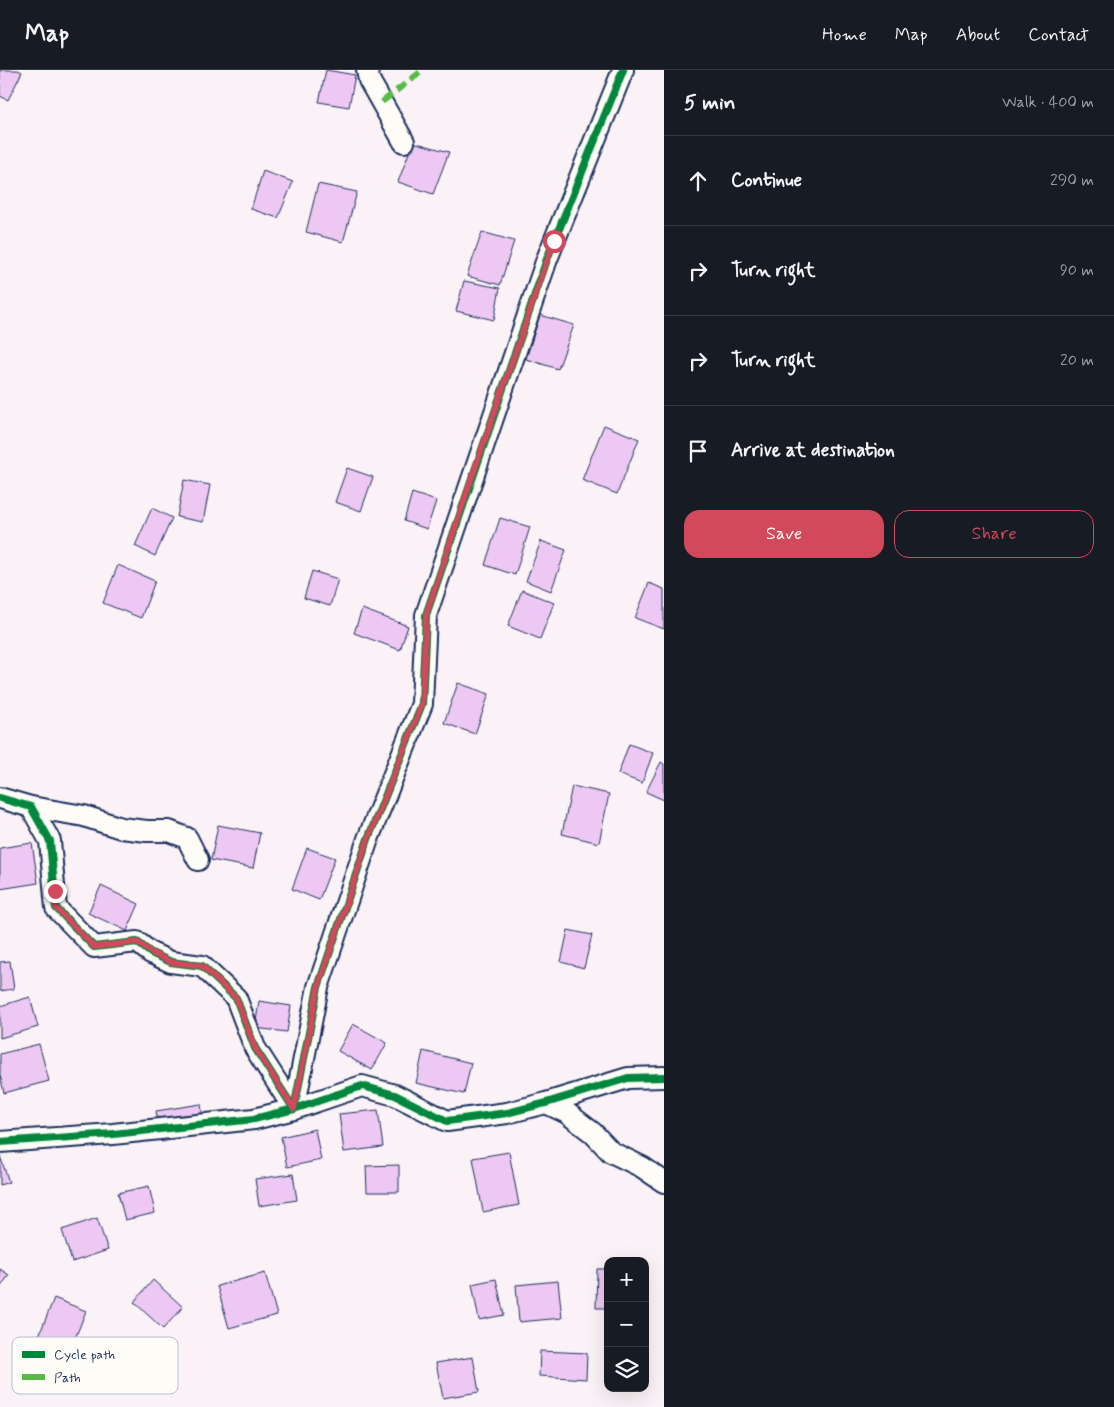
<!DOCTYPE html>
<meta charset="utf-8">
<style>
body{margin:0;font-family:Mynerve,sans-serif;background:#242831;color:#f1f3f6}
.controls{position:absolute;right:15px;bottom:15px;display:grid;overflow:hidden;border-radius:10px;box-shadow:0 5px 20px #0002}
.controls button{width:45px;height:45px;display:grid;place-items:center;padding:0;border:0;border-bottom:1px solid #363941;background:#171b24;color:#f1f3f6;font:25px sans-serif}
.stop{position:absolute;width:15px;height:15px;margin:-11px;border:4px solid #d1495b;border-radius:50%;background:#fff}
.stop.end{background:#d1495b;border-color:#fff;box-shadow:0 1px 5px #0008}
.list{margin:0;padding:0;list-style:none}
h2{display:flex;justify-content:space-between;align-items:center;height:65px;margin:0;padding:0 20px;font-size:21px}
h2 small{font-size:16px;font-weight:400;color:#9ea1a6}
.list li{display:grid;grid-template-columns:32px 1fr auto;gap:15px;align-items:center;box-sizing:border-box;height:90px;padding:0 20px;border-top:1px solid #363941}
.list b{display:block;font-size:19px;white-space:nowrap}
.list em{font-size:16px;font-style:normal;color:#9ea1a6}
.actions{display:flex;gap:10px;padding:15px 20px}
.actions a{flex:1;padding:11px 0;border:1px solid #d1495b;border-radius:15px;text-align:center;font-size:18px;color:#d1495b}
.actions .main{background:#d1495b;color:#fff}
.icon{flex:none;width:28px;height:28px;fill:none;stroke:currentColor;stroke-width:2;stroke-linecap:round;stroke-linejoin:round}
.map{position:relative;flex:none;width:664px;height:1337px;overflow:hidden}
header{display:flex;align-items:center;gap:30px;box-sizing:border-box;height:70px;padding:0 25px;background:#171b24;border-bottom:1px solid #363941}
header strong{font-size:24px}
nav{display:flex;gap:28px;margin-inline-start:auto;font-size:18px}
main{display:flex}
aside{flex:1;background:#171b24}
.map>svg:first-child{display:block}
</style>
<header>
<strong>Map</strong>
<nav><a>Home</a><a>Map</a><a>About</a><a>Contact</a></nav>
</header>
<main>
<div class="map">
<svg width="664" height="1337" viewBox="0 0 664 1337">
<rect width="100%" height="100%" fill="#faf2f6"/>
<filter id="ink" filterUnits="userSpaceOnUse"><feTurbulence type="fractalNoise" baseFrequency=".02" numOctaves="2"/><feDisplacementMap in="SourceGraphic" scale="10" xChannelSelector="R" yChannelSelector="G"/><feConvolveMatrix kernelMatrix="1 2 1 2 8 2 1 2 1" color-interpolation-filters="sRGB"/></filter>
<g filter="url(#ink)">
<g fill="#edc8f2" stroke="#1b2f5e">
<polygon points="0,0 18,0 22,2 8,30 0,26"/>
<polygon points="326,0 355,5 349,37 319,32"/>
<polygon points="413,72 449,82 433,124 398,112"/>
<polygon points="263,101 293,112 278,148 251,139"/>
<polygon points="318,114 357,122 343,172 306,162"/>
<polygon points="482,162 514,171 500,215 467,206"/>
<polygon points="464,211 500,218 494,250 456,241"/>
<polygon points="540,245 574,255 558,299 526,289"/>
<polygon points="604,355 639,369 617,424 582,410"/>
<polygon points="347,398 373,407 361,441 335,432"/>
<polygon points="184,410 210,415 203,452 177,447"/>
<polygon points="412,423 436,431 427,459 404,451"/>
<polygon points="152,438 172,448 155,486 135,476"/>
<polygon points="500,448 530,457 515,505 485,495"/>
<polygon points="541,471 566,480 551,521 526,511"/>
<polygon points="118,495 155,511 141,548 103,533"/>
<polygon points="312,501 338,509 330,536 304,528"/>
<polygon points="649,513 664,519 664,559 635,548"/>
<polygon points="522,520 554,533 540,569 508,556"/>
<polygon points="362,539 408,556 400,580 354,563"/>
<polygon points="458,613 489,624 475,664 444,653"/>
<polygon points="629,674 653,683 642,713 618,704"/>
<polygon points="661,692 664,694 664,730 646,722"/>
<polygon points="572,716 609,724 599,773 562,764"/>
<polygon points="218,755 260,763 253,798 211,790"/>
<polygon points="32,773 38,813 0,819 0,778"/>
<polygon points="307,778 335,788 319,830 292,819"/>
<polygon points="101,816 139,834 127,861 88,843"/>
<polygon points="568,860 592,865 584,898 561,892"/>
<polygon points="10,891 14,919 0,921 0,892"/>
<polygon points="30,927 38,957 0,968 0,936"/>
<polygon points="259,931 291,936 287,962 255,958"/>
<polygon points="353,954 387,973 372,1000 338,981"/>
<polygon points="39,974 49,1011 4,1023 0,1005 0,984"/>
<polygon points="423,981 471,993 464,1024 416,1013"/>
<polygon points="201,1034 205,1064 161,1072 156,1041"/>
<polygon points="378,1040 383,1077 344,1082 339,1044"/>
<polygon points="315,1059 321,1090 287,1097 281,1067"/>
<polygon points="509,1082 519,1135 483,1142 473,1088"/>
<polygon points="0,1086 9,1112 0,1115"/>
<polygon points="399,1095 399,1122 367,1122 366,1096"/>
<polygon points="293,1104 297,1130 259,1136 255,1109"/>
<polygon points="149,1116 155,1143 125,1150 118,1123"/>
<polygon points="97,1148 108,1180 72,1192 62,1160"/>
<polygon points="0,1199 9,1205 0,1218"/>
<polygon points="597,1199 608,1199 608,1238 596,1238"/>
<polygon points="265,1203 277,1245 229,1258 217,1216"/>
<polygon points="496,1209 504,1245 479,1250 472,1214"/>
<polygon points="153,1210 183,1237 163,1259 134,1232"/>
<polygon points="558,1211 562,1248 519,1252 516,1215"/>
<polygon points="54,1228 86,1241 70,1281 38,1268"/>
<polygon points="540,1281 587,1283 586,1309 539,1306"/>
<polygon points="473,1287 479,1322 443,1328 436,1293"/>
</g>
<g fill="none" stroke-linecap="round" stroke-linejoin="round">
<g stroke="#1b2f5e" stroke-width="24">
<g id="minor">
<polyline points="367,0 369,10 404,72"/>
<polyline points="0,728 31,737 50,771 56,838 94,877 137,872 151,883 171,892 202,896 236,928 255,978 294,1039 362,1016 395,1025 447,1051 507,1043 546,1033 628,1008 664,1007"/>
<polyline points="31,737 84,746 121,758 147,761 169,761 187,768 198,790"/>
<polyline points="546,1033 567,1043 593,1063 611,1082 642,1097 664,1112"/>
<polyline points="0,1072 113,1064 254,1049 294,1039 318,917 368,769 422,634 426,545 547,189 623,0"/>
</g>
</g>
<use href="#minor" stroke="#fdfcf7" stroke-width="20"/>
<polyline stroke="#58b947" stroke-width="6" stroke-dasharray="12 6" stroke-linecap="butt" points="382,32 423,0"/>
<g stroke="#fdfcf7" stroke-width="11">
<g id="cycleway">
<polyline points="0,728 31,737 50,771 56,838 94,877 137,872 151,883 171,892 202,896 236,928 255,978 294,1039 362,1016 395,1025 447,1051 507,1043 546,1033 628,1008 664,1007"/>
<polyline points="0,1072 113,1064 254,1049 294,1039 318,917 368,769 422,634 426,545 547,189 623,0"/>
</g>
</g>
<use href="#cycleway" stroke="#00873e" stroke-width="8"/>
</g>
</g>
<g fill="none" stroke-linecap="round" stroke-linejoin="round" filter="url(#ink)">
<polyline stroke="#d1495b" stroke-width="6" points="55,821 56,838 94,877 137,872 152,883 171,892 202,896 236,928 255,978 294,1039 318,917 368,769 422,634 426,545 472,407 554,171"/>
</g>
<rect x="12" y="1267" width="166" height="57" rx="8" fill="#fdfcf7" stroke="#b9bec9" stroke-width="1"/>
<rect x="22" y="1281" width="23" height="7" fill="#00873e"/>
<rect x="22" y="1304" width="23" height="6" fill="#58b947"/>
<g font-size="14" fill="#1b2f5e">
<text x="54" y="1289">Cycle path</text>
<text x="54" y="1312">Path</text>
</g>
</svg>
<div class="controls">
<button>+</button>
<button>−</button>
<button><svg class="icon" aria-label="layers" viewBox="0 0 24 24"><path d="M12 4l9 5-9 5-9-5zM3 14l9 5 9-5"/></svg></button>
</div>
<div class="stop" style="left:554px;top:171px"></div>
<div class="stop end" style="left:55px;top:821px"></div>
</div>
<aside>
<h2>5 min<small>Walk · 400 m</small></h2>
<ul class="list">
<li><svg class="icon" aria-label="ahead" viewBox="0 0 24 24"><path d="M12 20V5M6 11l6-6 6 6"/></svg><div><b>Continue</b></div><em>290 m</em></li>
<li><svg class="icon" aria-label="right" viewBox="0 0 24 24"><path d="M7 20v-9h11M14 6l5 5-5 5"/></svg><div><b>Turn right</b></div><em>90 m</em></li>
<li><svg class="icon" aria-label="right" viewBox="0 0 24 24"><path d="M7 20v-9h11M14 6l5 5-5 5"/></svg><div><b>Turn right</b></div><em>20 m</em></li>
<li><svg class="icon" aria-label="arrive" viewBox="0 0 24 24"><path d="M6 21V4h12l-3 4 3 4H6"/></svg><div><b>Arrive at destination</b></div></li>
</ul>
<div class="actions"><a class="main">Save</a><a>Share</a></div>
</aside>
</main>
